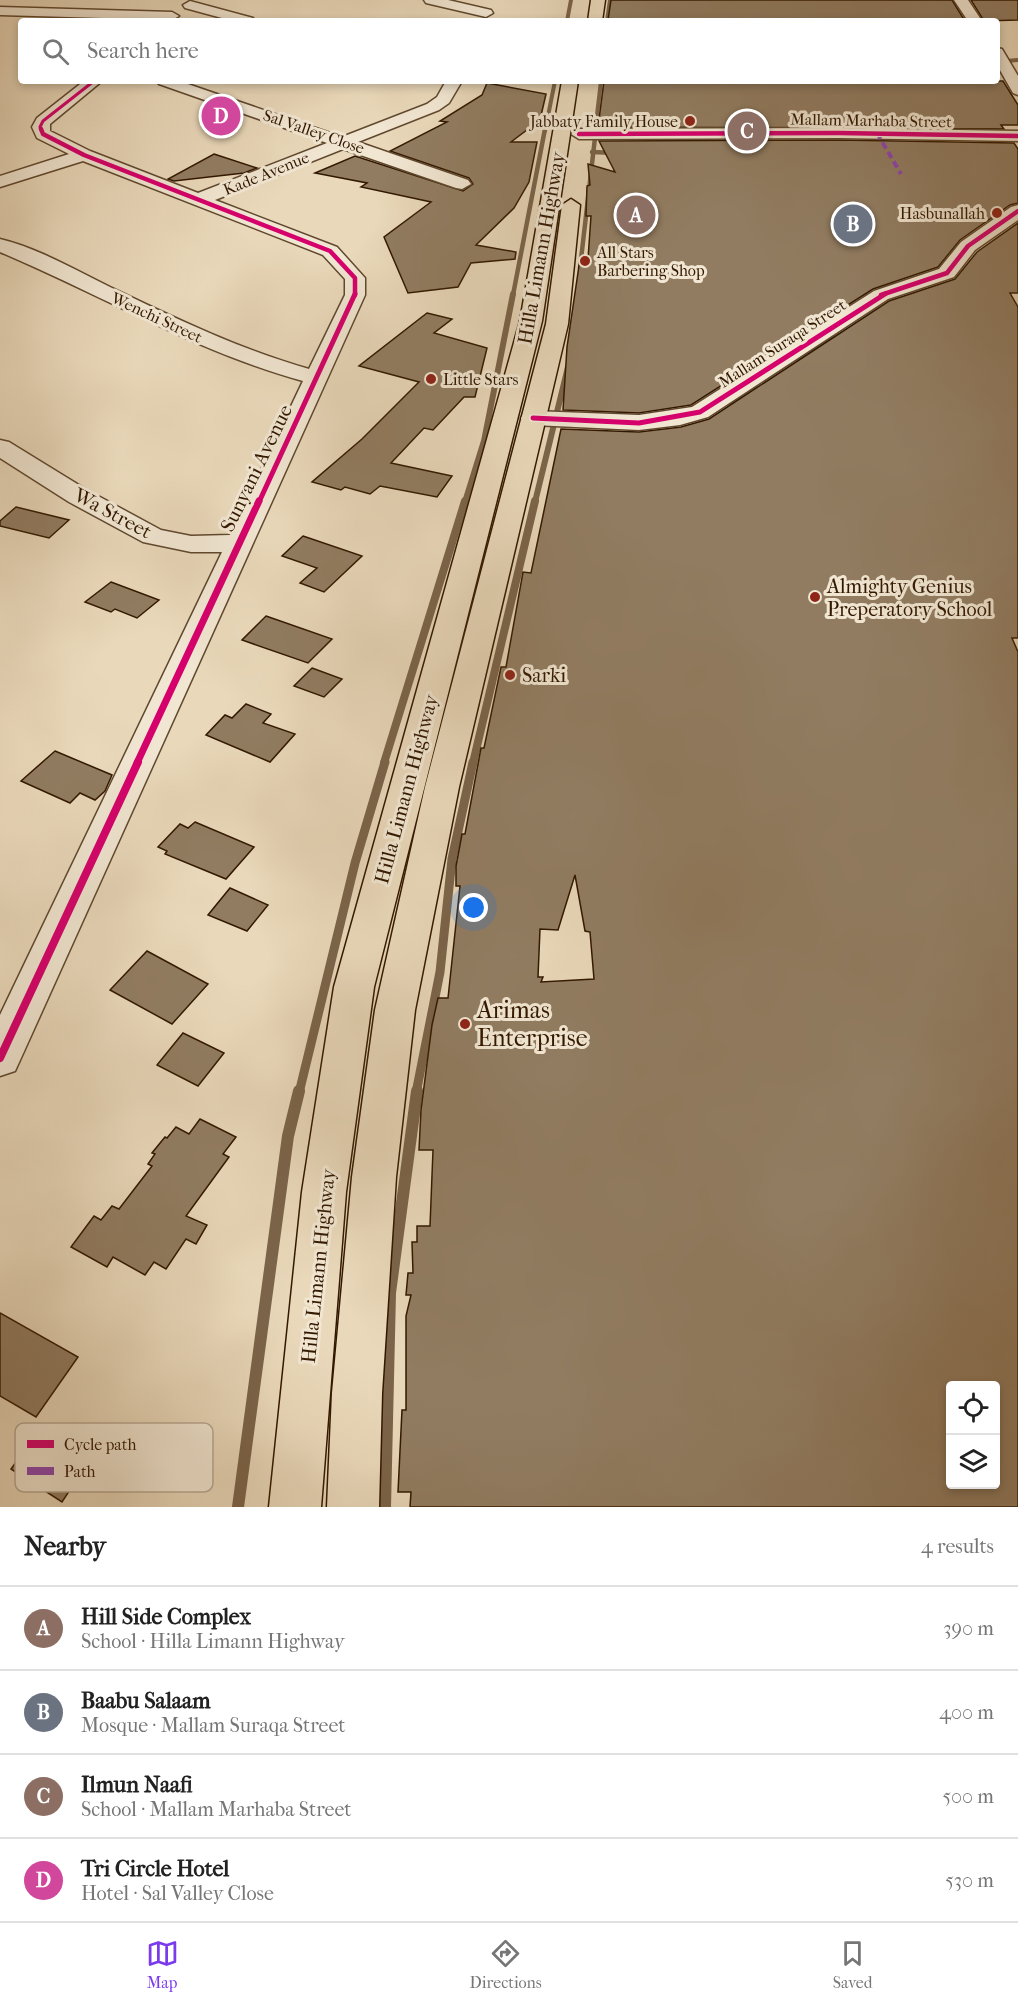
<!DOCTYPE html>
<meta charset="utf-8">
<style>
body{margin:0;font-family:"IM FELL French Canon",serif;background:#f2f2f2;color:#222}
.controls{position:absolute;right:18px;bottom:18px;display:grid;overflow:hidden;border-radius:6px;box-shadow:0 3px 9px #0003}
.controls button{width:54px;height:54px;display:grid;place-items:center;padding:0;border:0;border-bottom:2px solid #e0e0e0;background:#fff;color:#222;font:30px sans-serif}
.you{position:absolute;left:474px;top:908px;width:21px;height:21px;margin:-15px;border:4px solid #fff;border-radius:50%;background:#1a73e8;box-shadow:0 0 0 9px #1a73e833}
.badge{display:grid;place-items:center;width:39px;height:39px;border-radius:50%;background:#7c3aed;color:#fff;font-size:20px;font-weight:700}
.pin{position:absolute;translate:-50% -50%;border:3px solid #fff;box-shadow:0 2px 6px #0006}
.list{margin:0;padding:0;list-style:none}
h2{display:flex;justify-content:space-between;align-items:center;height:78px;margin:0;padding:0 24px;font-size:26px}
h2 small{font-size:20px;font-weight:400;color:#767676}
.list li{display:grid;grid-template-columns:39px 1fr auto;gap:18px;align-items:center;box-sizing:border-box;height:84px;padding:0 24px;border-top:2px solid #e0e0e0}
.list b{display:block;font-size:22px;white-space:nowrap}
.list p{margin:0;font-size:20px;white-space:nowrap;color:#767676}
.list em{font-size:20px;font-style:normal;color:#767676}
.icon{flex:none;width:33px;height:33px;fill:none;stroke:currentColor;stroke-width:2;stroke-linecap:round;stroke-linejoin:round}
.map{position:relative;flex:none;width:1018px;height:1507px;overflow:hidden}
.search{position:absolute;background:#fff;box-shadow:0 3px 9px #0003;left:18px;right:18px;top:18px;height:66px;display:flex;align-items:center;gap:15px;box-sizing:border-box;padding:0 21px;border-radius:6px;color:#767676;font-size:22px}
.sheet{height:414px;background:#fff}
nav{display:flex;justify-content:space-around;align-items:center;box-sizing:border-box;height:84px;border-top:2px solid #e0e0e0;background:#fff;font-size:16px;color:#767676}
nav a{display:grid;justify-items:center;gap:3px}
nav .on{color:#7c3aed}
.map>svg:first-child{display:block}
</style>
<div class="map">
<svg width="1018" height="1507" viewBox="0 0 1018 1507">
<rect width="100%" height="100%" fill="#e9d8ba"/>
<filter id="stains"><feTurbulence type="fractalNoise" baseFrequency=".00333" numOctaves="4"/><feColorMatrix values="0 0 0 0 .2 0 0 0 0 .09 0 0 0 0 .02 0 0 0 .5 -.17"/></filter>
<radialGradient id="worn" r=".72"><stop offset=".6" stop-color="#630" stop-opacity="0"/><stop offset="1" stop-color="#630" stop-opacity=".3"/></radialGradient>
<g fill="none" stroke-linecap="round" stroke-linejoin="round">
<g stroke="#7b644a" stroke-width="4">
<polyline points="567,21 571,0"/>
<polyline points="607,21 610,0"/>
<polyline points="1018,60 1006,61 1018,81"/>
<polyline points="545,131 555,81"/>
<polyline points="595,131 601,81"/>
</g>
<g stroke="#7b644a" stroke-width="4.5">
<polyline points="592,152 616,153"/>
<polyline points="580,268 596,129"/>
<polyline points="513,295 545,129"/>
<polyline points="870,295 882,288 902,283"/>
</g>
<g stroke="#7b644a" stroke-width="6">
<polyline points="867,297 873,294"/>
<polyline points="796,358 821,346 834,332"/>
<polyline points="731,402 755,385"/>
<polyline points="465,502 484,441 513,294"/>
<polyline points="535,502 568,367"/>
</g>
<g stroke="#7b644a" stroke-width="8">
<polyline points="384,763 465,501"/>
<polyline points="473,763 535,501"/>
</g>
<g stroke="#7b644a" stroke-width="9">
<polyline points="299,1093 355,863 385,762"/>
<polyline points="416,1093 440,972 452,859 473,762"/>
</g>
<g stroke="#7b644a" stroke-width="12">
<polyline points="238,1507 288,1136 299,1091"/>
<polyline points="385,1507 390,1293 417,1091"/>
</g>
</g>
<g fill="#917c61" stroke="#321800" stroke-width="1.5" fill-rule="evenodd">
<polygon points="611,0 952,0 965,21 615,21 608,20"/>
<polygon points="971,0 1018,0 1018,20 984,21"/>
<polygon points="604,81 1003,81 1018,105 1018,125 1001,125 1004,129 598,127"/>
<polygon points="487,83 546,94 540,120 511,142 537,142 529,182 514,208 476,245 516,252 515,259 471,263 458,287 408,293 384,237 431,202 361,187 367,183 315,173 355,156 463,191 473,184 469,178 390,151 447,122 440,121 482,95"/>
<polygon points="839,140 1014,143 1018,149 1018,203 1010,205 960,240 938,267 873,289 691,405 639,413 563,410 567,347 580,259 588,259 591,216 586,216 587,186 590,185 588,164 615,172 599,141"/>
<polygon points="214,154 257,168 244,173 174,181 168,179"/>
<path d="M1018 223V293H1010L1018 307V638H1012L1018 652V1507H410L411 1492H398L402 1410H406V1316L411 1295H406L408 1273H413L412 1242H417V1226H430L433 1150H419L421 1110 432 1025 438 998H448L460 886H456V866L462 834H465L481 748H484L501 667H506L523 572 531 573 561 429 639 432 681 427 709 419 889 301 955 279 977 252ZM575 875 585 931 590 932 594 979 541 982 543 977H538L540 929 558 930ZM951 1386H996V1485H951Z"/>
<polygon points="427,313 452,319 434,333 487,348 475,397 464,397 433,430 424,428 391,463 452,476 437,497 380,486 370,494 345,487 341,490 312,482 362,439 419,382 359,366"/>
<polygon points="16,507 69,520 49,538 0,526 0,521"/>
<polygon points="303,536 362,556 324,592 300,583 317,568 282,556"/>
<polygon points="111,582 159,600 137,618 115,609 111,612 85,602"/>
<polygon points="266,616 332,639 308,663 242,640"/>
<polygon points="312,668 342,679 324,697 294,686"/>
<polygon points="246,704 271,714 263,723 295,734 270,762 206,735 225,715 232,718"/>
<polygon points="55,751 112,775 105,791 95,800 80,793 70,803 21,781"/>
<polygon points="195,822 254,847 226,879 165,854 167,851 158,847 180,824 188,828"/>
<polygon points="230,888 268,905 247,931 208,915"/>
<polygon points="147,951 208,984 172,1024 110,990"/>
<polygon points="183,1033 224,1053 198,1086 157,1065"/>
<polygon points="200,1119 236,1137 223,1154 229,1157 186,1216 207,1225 196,1244 186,1239 166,1269 154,1262 145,1275 113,1257 107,1267 71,1247 94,1216 101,1220 112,1206 119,1209 152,1166 148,1164 155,1154 152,1153 165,1137 167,1138 176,1127 189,1134"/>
<polygon points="0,1313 78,1357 36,1417 0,1396"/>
<polygon points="40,1429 89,1461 62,1502 11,1469"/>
</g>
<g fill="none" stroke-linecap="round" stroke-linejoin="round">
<g stroke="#60482e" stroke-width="3">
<g id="minor">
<polygon points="424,0 448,0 491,10 493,13 486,17 426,3"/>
<polygon points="954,0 968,0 982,21 968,21"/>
<polygon points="190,1 253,18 255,21 233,21 185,8 183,5"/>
<polygon points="0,7 172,12 179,16 172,20 0,15"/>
<polygon points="997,48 1002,49 1018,76 1018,95 1013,93 997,65"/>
<path d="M84 81H102L50 124V131L90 151 198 193 327 143 159 84 156 81H179L342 137 427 104 437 97 446 81H462L449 103 439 110 358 142 468 180 471 184 462 189 456 188 343 149 215 200 337 247 365 278V295L21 1058 15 1071 0 1076V1015L222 552H191L143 542 69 502 0 458V440L9 442 87 490 161 530 191 536 230 535 303 381C197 352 102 295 0 252V239C38 248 75 270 110 287 175 318 239 349 309 369L345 295V279L323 255 83 161 0 187V176L69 154 37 138 32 127 37 118Z"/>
<polygon points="839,128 1018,131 1018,141 839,138 579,139 571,134 579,129"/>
<polygon points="1018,205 1018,220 975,250 954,277 888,299 708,417 680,425 639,430 533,425 524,423 521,418 524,413 533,411 639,415 692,407 874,291 939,269 961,242 1011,207"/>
</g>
</g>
<g stroke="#321800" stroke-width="3">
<g id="major">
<polygon points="591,0 605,0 602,21 588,21"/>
<polygon points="562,81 578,81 542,321 374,987 346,1192 321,1507 269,1507 302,1192 334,987 520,321"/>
<polygon points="571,199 580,205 568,324 459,787 415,1010 396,1177 382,1393 379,1507 327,1507 332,1393 352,1177 375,1010 425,787 546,324 562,205"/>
</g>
</g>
<use href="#minor" fill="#f1e6d2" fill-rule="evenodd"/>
<use href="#major" fill="#e9d8ba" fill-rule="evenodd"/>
<polyline stroke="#8e44ad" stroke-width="4" stroke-dasharray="7 4" stroke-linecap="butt" points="877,133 901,174"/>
<g stroke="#f1e6d2" stroke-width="4.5">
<polyline id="cycleway-far4" points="42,131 40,127 43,121 94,81"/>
</g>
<g stroke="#f1e6d2" stroke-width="7">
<g id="cycleway-far3">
<polyline points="41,129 43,134 84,155 330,251 355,278 355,295"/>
<polyline points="579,134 839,133 1018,136"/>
<polyline points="881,295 947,273 968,246 1018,211"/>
</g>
</g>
<g stroke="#f1e6d2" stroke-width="8">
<g id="cycleway-far2">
<polyline points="533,418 639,423 700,412 885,294"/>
<polyline points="259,502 355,294"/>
</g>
</g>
<g stroke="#f1e6d2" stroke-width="10">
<polyline id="cycleway-far1" points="137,763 259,501"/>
</g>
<g stroke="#f1e6d2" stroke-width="12">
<polyline id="cycleway" points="0,1058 138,762"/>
</g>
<use href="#cycleway-far4" stroke="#d6006c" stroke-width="3"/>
<use href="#cycleway-far3" stroke="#d6006c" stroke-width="4.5"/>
<use href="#cycleway-far2" stroke="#d6006c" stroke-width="5"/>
<use href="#cycleway-far1" stroke="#d6006c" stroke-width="7"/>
<use href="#cycleway" stroke="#d6006c" stroke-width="8"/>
</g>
<g fill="#8f2418" stroke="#f1e6d2" stroke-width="2">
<circle cx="690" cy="121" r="6"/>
<circle cx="997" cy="213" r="6"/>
<circle cx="585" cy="261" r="6"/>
<circle cx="431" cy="379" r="6"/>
<circle cx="815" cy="597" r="6"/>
<circle cx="510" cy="675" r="6"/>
<circle cx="465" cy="1024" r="6"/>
</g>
<g text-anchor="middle" stroke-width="6" stroke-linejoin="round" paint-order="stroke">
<g font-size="16" fill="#321800" stroke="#f1e6d2">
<text transform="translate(871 120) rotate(1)" y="6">Mallam Marhaba Street</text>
<text transform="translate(314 131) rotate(19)" y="6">Sal Valley Close</text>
<text transform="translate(266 173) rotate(-22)" y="6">Kade Avenue</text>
<text transform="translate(157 317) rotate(25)" y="6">Wenchi Street</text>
<text transform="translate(782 343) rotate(-33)" y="6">Mallam Suraqa Street</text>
</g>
<g font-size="16" fill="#321800" stroke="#f1e6d2" text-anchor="end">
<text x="678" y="127">Jabbaty Family House</text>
<text x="985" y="219">Hasbunallah</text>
<text x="597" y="258" text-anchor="start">All Stars<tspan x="597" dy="18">Barbering Shop</tspan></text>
<text x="443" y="385" text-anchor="start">Little Stars</text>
</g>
<g font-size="20" fill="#321800" stroke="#f1e6d2">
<text transform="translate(541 248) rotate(-80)" y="7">Hilla Limann Highway</text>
<text transform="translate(256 468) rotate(-64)" y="7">Sunyani Avenue</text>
<text transform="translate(113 513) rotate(28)" y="7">Wa Street</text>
<text transform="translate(406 789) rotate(-75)" y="7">Hilla Limann Highway</text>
<text transform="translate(318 1266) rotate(-84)" y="7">Hilla Limann Highway</text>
</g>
<g font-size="20" fill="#321800" stroke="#f1e6d2" text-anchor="start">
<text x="827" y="593">Almighty Genius<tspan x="827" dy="23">Preperatory School</tspan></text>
<text x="522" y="682">Sarki</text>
</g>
<g font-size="24" fill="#321800" stroke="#f1e6d2" text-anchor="start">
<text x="477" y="1018">Arimas<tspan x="477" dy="28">Enterprise</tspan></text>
</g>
</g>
<rect x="15" y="1423" width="198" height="69" rx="9" fill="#f1e6d2" stroke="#b8a893" stroke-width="1.5"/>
<rect x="27" y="1440" width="27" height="8" fill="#d6006c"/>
<rect x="27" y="1467" width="27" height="8" fill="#8e44ad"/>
<g font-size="16" fill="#321800">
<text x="64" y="1450">Cycle path</text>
<text x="64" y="1477">Path</text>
</g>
<rect width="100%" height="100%" filter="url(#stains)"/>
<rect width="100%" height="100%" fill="url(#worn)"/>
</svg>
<div class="controls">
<button><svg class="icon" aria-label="locate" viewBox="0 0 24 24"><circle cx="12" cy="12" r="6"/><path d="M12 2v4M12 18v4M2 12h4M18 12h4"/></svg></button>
<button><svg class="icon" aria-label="layers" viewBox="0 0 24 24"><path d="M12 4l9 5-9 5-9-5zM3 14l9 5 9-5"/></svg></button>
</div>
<div class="you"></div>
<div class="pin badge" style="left:636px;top:215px;background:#8d6e63">A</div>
<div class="pin badge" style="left:853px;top:224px;background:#6b7280">B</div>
<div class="pin badge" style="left:747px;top:131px;background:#8d6e63">C</div>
<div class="pin badge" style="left:221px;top:116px;background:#d1479c">D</div>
<div class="search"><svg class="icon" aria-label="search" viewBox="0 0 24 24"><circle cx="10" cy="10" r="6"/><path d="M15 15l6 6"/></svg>Search here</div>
</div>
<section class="sheet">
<h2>Nearby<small>4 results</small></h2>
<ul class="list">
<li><span class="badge" style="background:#8d6e63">A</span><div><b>Hill Side Complex</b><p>School · Hilla Limann Highway</p></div><em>390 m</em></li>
<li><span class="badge" style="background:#6b7280">B</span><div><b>Baabu Salaam</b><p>Mosque · Mallam Suraqa Street</p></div><em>400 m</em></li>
<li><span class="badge" style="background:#8d6e63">C</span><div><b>Ilmun Naafi</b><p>School · Mallam Marhaba Street</p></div><em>500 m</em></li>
<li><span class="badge" style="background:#d1479c">D</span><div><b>Tri Circle Hotel</b><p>Hotel · Sal Valley Close</p></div><em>530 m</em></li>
</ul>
</section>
<nav>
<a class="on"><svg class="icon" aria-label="map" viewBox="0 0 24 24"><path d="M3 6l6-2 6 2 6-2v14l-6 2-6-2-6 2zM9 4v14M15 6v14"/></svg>Map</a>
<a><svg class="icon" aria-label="directions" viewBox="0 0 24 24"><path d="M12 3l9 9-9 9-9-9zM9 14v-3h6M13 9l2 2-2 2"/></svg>Directions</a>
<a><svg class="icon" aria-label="saved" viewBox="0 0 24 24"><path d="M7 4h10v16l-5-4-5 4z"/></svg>Saved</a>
</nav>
